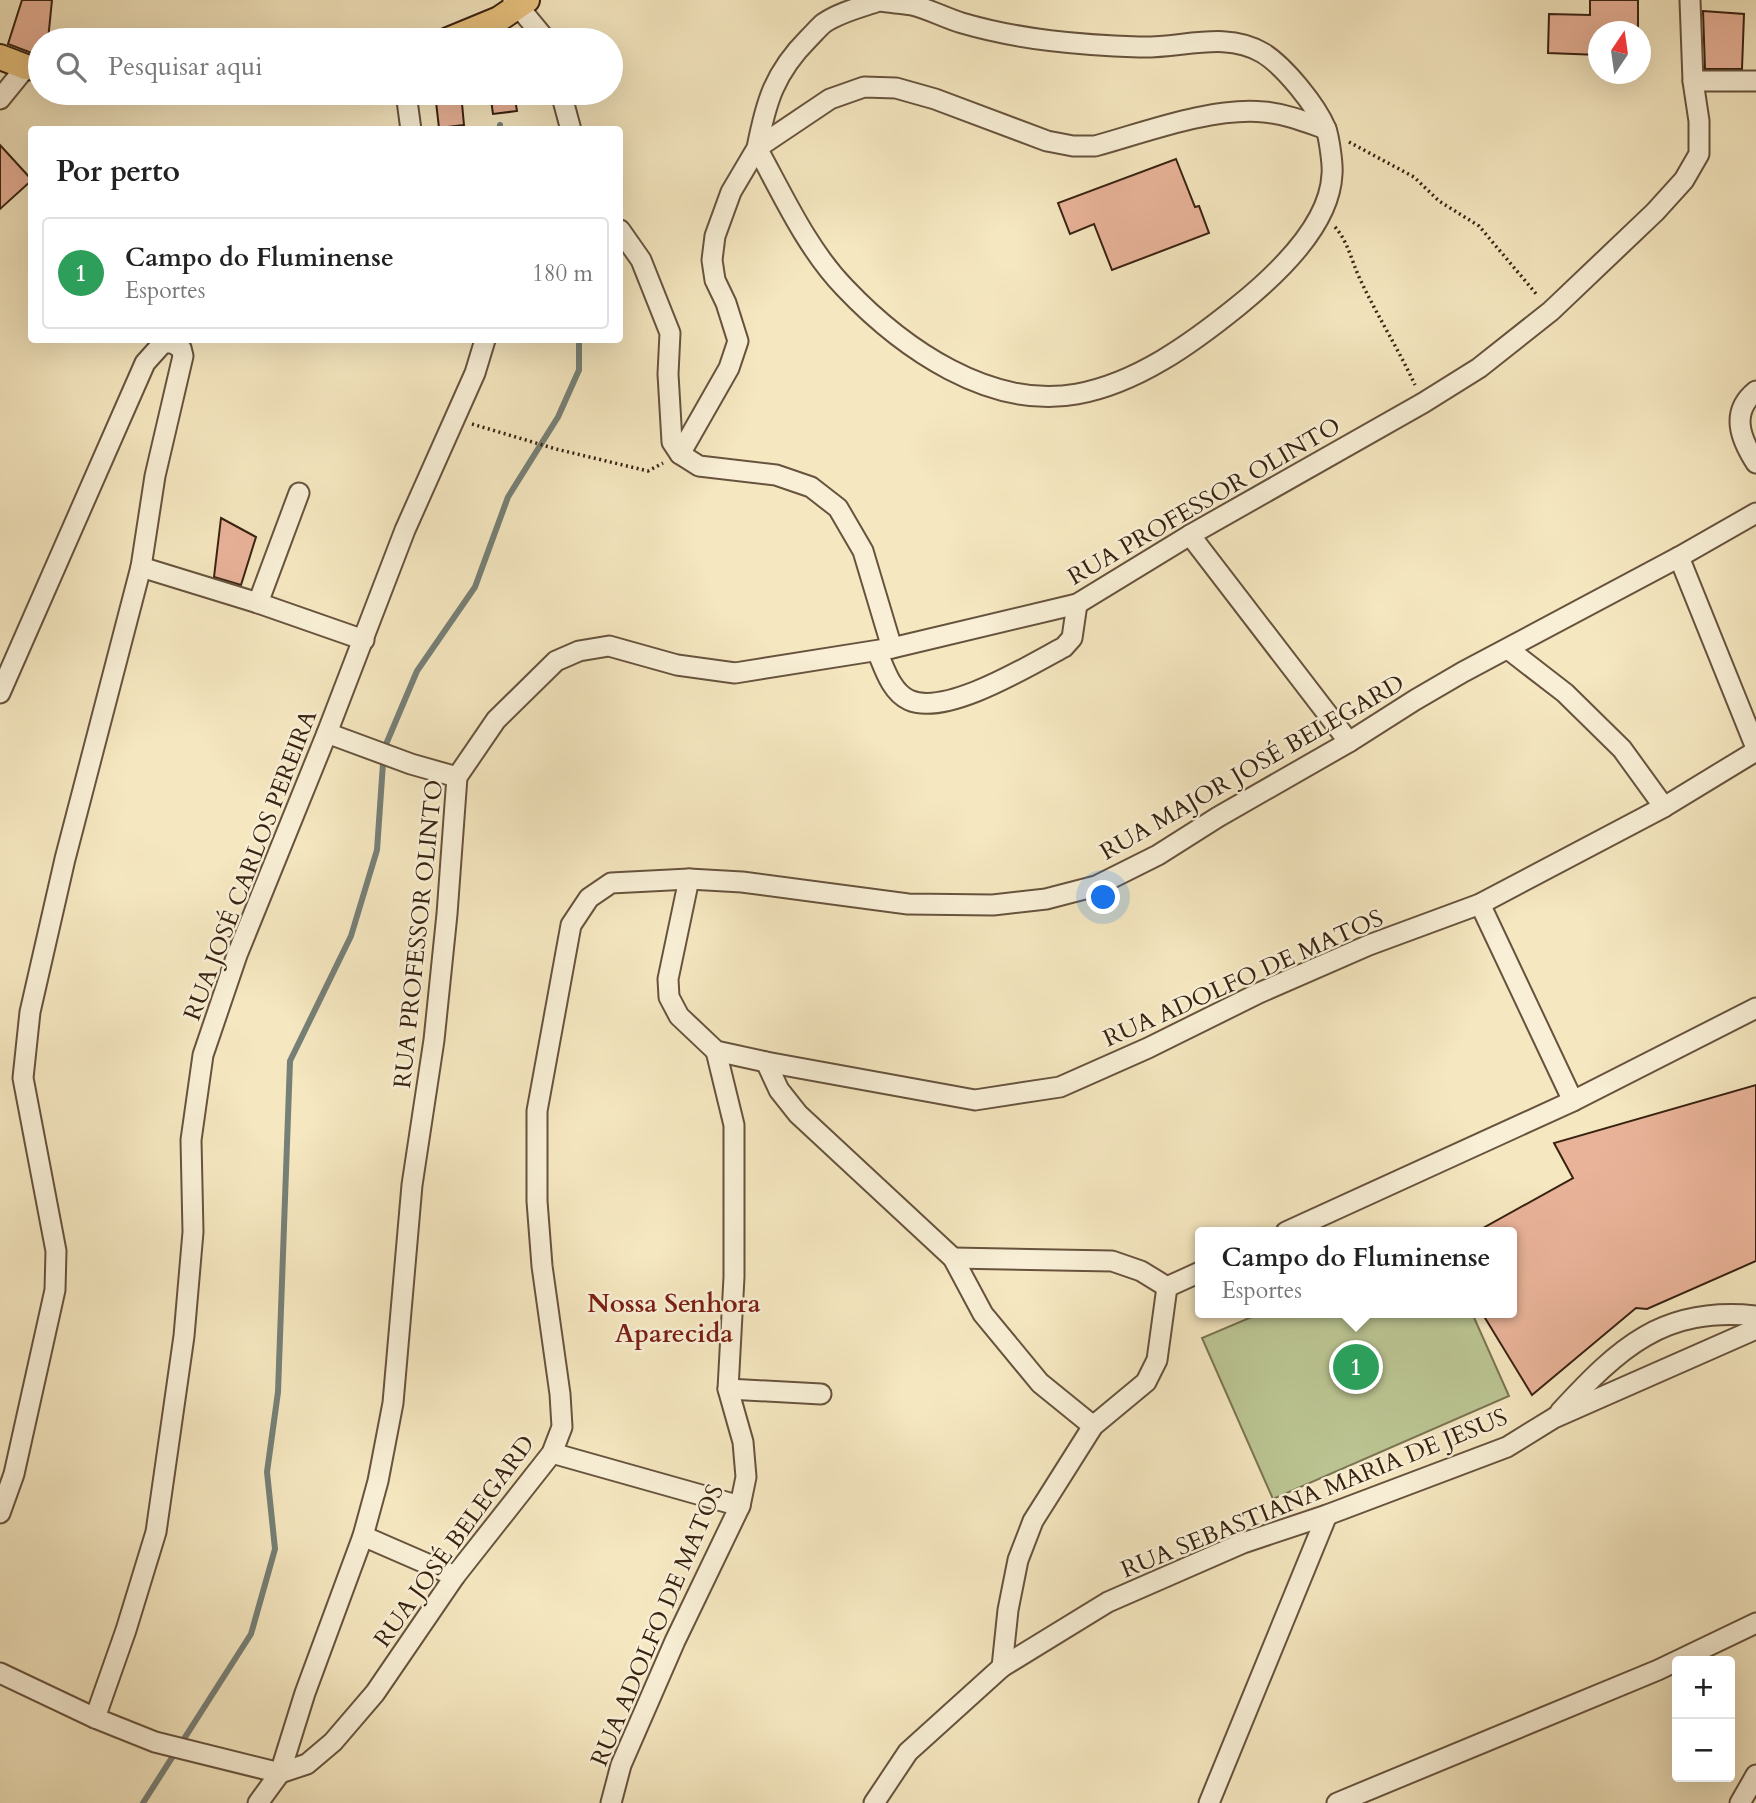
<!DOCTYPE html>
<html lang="pt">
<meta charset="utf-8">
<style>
body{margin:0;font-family:Cardo,serif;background:#f2f2f2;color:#222}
.controls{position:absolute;right:21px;bottom:21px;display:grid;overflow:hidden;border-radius:7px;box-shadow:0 7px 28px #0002}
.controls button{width:63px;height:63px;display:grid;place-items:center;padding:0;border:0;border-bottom:2px solid #e0e0e0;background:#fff;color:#222;font:35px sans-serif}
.compass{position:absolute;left:1588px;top:21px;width:63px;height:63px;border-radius:50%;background:#fff;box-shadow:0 7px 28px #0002;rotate:13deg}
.you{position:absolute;left:1104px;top:898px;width:24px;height:24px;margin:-18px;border:5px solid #fff;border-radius:50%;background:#1a73e8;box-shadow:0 0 0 10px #1a73e833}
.badge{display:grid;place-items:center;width:46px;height:46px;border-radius:50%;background:#2563eb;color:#fff;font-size:23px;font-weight:700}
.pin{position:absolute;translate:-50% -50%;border:4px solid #fff;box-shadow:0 2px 7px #0006}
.popup{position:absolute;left:1195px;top:1227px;width:322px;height:91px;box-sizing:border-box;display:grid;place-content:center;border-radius:7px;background:#fff;filter:drop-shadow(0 2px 5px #0005);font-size:23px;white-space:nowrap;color:#767676}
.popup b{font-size:26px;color:#222}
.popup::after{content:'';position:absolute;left:50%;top:100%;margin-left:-14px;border:14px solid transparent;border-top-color:#fff}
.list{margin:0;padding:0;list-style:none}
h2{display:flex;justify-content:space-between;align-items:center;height:91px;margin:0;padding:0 28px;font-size:30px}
h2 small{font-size:23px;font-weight:400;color:#767676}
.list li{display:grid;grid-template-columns:46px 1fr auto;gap:21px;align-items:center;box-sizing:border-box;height:112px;margin:0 14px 14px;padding:0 14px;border:2px solid #e0e0e0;border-radius:7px}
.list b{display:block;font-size:26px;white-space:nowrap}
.list p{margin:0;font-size:23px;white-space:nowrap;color:#767676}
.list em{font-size:23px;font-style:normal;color:#767676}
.icon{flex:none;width:38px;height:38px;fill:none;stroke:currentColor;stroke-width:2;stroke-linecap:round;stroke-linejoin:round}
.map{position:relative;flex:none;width:1756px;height:1803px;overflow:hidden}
.search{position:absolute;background:#fff;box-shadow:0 7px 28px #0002;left:28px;top:28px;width:595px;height:77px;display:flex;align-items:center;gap:18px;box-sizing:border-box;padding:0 24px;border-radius:38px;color:#767676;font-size:26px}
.panel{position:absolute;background:#fff;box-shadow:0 7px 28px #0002;left:28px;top:126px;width:595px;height:217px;border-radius:7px}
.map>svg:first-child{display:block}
</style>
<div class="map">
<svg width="1756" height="1803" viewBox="0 0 1756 1803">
<rect width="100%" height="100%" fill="#f5e7c0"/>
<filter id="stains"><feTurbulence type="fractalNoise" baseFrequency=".00286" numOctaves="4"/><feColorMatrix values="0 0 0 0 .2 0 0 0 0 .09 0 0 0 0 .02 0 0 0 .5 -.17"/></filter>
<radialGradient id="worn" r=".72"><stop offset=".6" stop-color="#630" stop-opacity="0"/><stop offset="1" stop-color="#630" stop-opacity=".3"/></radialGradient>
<polygon fill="#bbc593" stroke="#7a7452" stroke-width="2" points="1261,1313 1472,1313 1509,1396 1273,1499 1202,1338"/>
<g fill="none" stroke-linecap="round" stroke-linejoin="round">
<g stroke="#768077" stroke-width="6">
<polyline points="499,130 500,125"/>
<polyline points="143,1803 251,1634 275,1549 267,1472 278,1392 290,1061 351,936 377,850 384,749 417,671 475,587 508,497 558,417 579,370 579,340"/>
</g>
</g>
<g fill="#e9b399" stroke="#382211" stroke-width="2">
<polygon points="22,0 52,0 48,40 40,40 40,53 29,52 8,44"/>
<polygon points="1590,0 1638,0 1638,32 1599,32 1599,55 1548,53 1549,14 1590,15"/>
<polygon points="1703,11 1744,14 1742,69 1705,69"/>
<polygon points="435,93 461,93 464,125 439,128"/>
<polygon points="490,93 514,93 517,111 493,114"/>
<polygon points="0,145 32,180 0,209"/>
<polygon points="1176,159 1195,207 1199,206 1209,233 1112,270 1094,224 1070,234 1058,203"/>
<polygon points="221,518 256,537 241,585 214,577"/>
<polygon points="1756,1085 1756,1261 1647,1309 1636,1308 1532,1395 1482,1313 1512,1313 1512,1232 1476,1232 1573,1178 1554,1143"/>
</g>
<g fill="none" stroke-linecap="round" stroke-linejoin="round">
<g stroke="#67533d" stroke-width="23">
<g id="minor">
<polyline points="513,0 546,40"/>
<path d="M879 1C890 3 902 3 912 5 929 9 945 18 962 23 1020 40 1080 45 1139 47 1180 49 1225 30 1263 53 1284 66 1316 105 1326 129 1329 137 1333 165 1332 174 1330 226 1275 276 1238 306 1191 344 1137 383 1077 394 990 410 902 348 845 288 807 249 783 195 757 148 766 102 774 73 809 38 814 33 819 27 824 23 840 12 862 7 879 1Z"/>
<polyline points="1693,81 1756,81"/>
<polyline points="406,93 411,130"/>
<polyline points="561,93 571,130"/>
<polyline points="0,99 26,67"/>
<polyline points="620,230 641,260 670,333 668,374 672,442 680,454 699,466 776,475 811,487 838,508 863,551 892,648"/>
<path d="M1756 391C1730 412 1740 438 1756 463"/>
<path d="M680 454 729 368 738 341 726 303 715 280 712 260 715 236 731 192 757 148 830 99 864 87 896 88 935 99 1047 141 1073 146H1095C1146 132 1211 107 1264 112 1286 114 1306 122 1326 129"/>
<polyline points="1190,535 1349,742"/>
<polyline points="1679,557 1756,748"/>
<polyline points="141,567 258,603 364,640"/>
<polyline points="258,603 299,493"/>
<polyline points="1508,649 1565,693 1622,749 1664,807"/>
<path d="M877 651C884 667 891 692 909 700 946 717 1030 665 1064 647L1072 638 1077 604"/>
<polyline points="0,693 145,363 163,343 172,343 181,348 183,356 155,476 141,567 65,859 30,1012 23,1078 56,1251 55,1290 14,1474 0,1513"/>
<polyline points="327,733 411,764 457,777"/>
<polyline points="689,879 668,979 669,997 679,1016 716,1051 766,1062 975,1100 1060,1087 1148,1048 1259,993 1369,945 1480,904 1664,807 1756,751"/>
<polyline points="1480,904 1573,1101"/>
<polyline points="766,1062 779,1090 798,1114 953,1258 983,1314 1040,1383 1093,1426"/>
<polyline points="1286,1232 1573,1101 1756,1008"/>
<polyline points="953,1258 1112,1261 1141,1271 1167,1287"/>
<polyline points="1167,1287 1200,1272"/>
<polyline points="728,1389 821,1394"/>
<path d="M1560 1412C1619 1348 1663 1306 1756 1316"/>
<polyline points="552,1453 740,1506"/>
<polyline points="363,1536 455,1576"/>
<polyline points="1002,1667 1008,1610 1018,1560 1033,1521 1093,1426 1146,1382 1157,1360 1167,1287"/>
<polyline points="0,1673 95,1718 155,1742 280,1773"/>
<polyline points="95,1718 126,1630 156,1532 184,1336 193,1232 191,1140 203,1055 237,955 327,733 405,530 475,373 485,340"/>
<polyline points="280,1773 307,1764 333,1742 375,1693 455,1576 552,1453 562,1427 560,1394 542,1266 537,1201 537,1111 571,925 589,898 611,883 689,879 742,882 908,904 993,905 1046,899 1096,886 1158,855 1218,817 1349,742 1415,700 1463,672 1679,557 1756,513"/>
<polyline points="258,1803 280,1773 305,1693 363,1536 378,1481 393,1403 412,1185 434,1040 447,914 457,777 496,720 556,661 579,651 609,646 677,665 735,673 892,648 1077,604 1190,535 1423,403 1479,368 1551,311 1655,212 1684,180 1699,154 1699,121 1693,81 1690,0"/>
<polyline points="611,1803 621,1765 675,1641 740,1506 746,1477 743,1442 728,1389 734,1277 734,1125 716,1051"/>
<polyline points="874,1803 908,1752 1002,1667 1108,1602 1243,1543 1327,1515 1507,1447 1554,1418 1756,1329"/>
<polyline points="1209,1803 1327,1515"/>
<polyline points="1337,1803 1658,1670 1756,1623"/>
<polyline points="1740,1803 1756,1775"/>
</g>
</g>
<g stroke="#382211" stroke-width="28">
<g id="major">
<polyline points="448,40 499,19 527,0"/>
<polyline points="0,57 26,67 40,68"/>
</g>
</g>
<g stroke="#382211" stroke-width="3.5" stroke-dasharray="2 3.5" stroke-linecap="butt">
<polyline points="1349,142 1414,177 1439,201 1479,226 1538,296"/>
<path d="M1335 227C1348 242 1351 259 1359 277 1376 314 1398 348 1415 385"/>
<polyline points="472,424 556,449 648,471 663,463"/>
</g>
<use href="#minor" stroke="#f8efd6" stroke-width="19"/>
<use href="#major" stroke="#eac480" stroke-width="24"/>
</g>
<g text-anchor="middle" stroke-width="5" stroke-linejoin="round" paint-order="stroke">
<g font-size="24" fill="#382211" stroke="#f8efd6">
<text transform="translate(1204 501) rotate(-30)" y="8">RUA PROFESSOR OLINTO</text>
<text transform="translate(1252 767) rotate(-30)" y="8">RUA MAJOR JOSÉ BELEGARD</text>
<text transform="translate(250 865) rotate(-69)" y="8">RUA JOSÉ CARLOS PEREIRA</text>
<text transform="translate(418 934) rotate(-84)" y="8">RUA PROFESSOR OLINTO</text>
<text transform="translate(1243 978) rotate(-24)" y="8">RUA ADOLFO DE MATOS</text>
<text transform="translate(1314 1493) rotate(-22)" y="8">RUA SEBASTIANA MARIA DE JESUS</text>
<text transform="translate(454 1541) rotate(-54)" y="8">RUA JOSÉ BELEGARD</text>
<text transform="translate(657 1625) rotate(-67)" y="8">RUA ADOLFO DE MATOS</text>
</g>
<g font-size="26" font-weight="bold" fill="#7a1f14" stroke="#f8efd6">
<text x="674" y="1312">Nossa Senhora<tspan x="674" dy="30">Aparecida</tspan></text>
</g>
</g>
<rect width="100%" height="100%" filter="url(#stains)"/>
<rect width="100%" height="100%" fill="url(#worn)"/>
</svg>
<div class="controls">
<button>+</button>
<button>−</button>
</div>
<svg class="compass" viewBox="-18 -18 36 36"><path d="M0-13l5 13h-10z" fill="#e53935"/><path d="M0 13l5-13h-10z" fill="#767676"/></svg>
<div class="you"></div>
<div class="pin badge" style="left:1356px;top:1367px;background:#2e9e5b">1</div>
<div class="popup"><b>Campo do Fluminense</b>Esportes</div>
<div class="search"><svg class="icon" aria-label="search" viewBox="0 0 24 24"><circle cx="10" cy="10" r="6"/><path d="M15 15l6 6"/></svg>Pesquisar aqui</div>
<section class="panel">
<h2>Por perto<small></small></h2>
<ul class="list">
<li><span class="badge" style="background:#2e9e5b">1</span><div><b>Campo do Fluminense</b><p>Esportes</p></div><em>180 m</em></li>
</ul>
</section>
</div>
